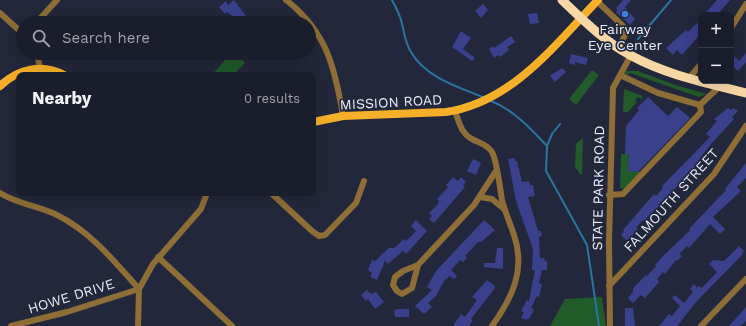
<!DOCTYPE html>
<meta charset="utf-8">
<style>
body{margin:0;font-family:"Work Sans",sans-serif;background:#232634;color:#f1f3f6}
.controls{position:absolute;right:12px;top:12px;display:grid;overflow:hidden;border-radius:8px;box-shadow:0 4px 16px #0002}
.controls button{width:36px;height:36px;display:grid;place-items:center;padding:0;border:0;border-bottom:1px solid #383b48;background:#1a1d2c;color:#f1f3f6;font:20px sans-serif}
.list{margin:0;padding:0;list-style:none}
h2{display:flex;justify-content:space-between;align-items:center;height:52px;margin:0;padding:0 16px;font-size:17px}
h2 small{font-size:13px;font-weight:400;color:#9fa2a9}
.icon{flex:none;width:22px;height:22px;fill:none;stroke:currentColor;stroke-width:2;stroke-linecap:round;stroke-linejoin:round}
.map{position:relative;flex:none;width:746px;height:326px;overflow:hidden}
.search{position:absolute;background:#1a1d2c;box-shadow:0 4px 16px #0002;left:16px;top:16px;width:300px;height:44px;display:flex;align-items:center;gap:10px;box-sizing:border-box;padding:0 14px;border-radius:22px;color:#9fa2a9;font-size:15px}
.panel{position:absolute;background:#1a1d2c;box-shadow:0 4px 16px #0002;left:16px;top:72px;width:300px;height:124px;border-radius:8px}
.map>svg:first-child{display:block}
</style>
<div class="map">
<svg width="746" height="326" viewBox="0 0 746 326">
<rect width="100%" height="100%" fill="#23273b"/>
<g fill="#215b29">
<polygon points="231,53 236,53 245,63 233,75 212,75"/>
<polygon points="592,70 599,75 576,105 569,99"/>
<polygon points="626,71 638,71 675,85 707,94 699,97 630,73 627,75 625,73"/>
<polygon points="624,89 643,96 641,99 638,97 635,100 637,102 628,112 623,112"/>
<polygon points="583,138 582,174 581,175 575,167 576,144"/>
<polygon points="621,154 629,154 628,171 642,172 625,189 620,188"/>
<polygon points="602,297 606,326 550,326 565,299"/>
</g>
<g fill="none" stroke-linecap="round" stroke-linejoin="round">
<g stroke="#2b75a2" stroke-width="2">
<path d="M392 0C395 6 398 11 400 17 404 28 404 41 411 52 425 77 458 87 483 97"/>
<polyline points="638,39 671,0"/>
<path d="M491 101C514 110 531 129 547 146L546 171 587 245 599 326"/>
<polyline points="547,146 552,134 560,124"/>
</g>
</g>
<g fill="#39408c">
<polygon points="234,0 249,20 245,23 237,23 231,15 227,12 225,14 219,7 226,1 228,5"/>
<polygon points="623,0 631,0 625,7 635,19 630,25 616,12 618,10 616,8"/>
<polygon points="717,0 730,0 717,15 704,15"/>
<polygon points="483,4 488,10 481,18 475,11"/>
<polygon points="537,13 539,23 530,24 528,14"/>
<polygon points="697,23 701,26 701,33 682,55 677,50 673,55 666,48 686,30 688,32"/>
<polygon points="461,31 471,38 463,49 475,58 472,61 452,47"/>
<polygon points="511,36 515,42 507,47 509,50 500,57 498,55 494,58 489,49 493,46 494,48"/>
<polygon points="731,53 739,61 746,53 746,62 738,71 731,64"/>
<polygon points="571,54 588,58 586,65 575,62 575,65 569,63"/>
<polygon points="562,68 566,72 555,82 550,76"/>
<polygon points="648,97 668,116 677,107 690,118 638,172 628,171 629,154 625,154 626,126 639,110 637,108"/>
<polygon points="728,108 731,110 734,108 738,111 732,117 734,119 711,144 700,158 702,160 656,209 644,221 643,220 636,228 638,229 627,241 621,235 624,231 623,230 654,194 656,196 663,188 662,186 710,137 706,134 717,121 714,119"/>
<polygon points="515,158 515,161 517,161 522,182 529,181 530,185 533,185 535,196 528,197 538,231 541,231 542,236 539,237 540,258 544,258 545,261 547,261 547,270 542,270 539,283 542,284 539,297 537,296 531,308 534,310 529,319 528,318 527,320 521,318 524,312 521,311 527,300 529,301 535,270 532,270 533,249 516,201 508,159"/>
<polygon points="473,159 481,163 476,175 467,171"/>
<polygon points="746,163 746,178 737,187 741,191 713,217 725,229 720,234 710,224 689,248 687,246 679,254 682,256 677,261 676,260 665,274 663,272 657,279 659,282 645,298 641,295 633,303 628,298 633,292 633,288 646,275 647,276 656,266 655,265 662,257 682,238 690,230 689,229 726,190 725,189"/>
<polygon points="453,177 458,181 461,177 466,182 463,185 465,187 434,223 429,219 432,216 429,213 438,204 439,201 437,199 448,187 446,185"/>
<polygon points="416,220 427,231 406,254 403,251 388,264 385,261 377,280 370,277 372,273 368,270 372,260 375,261 389,248 394,248 404,239 406,241 416,231 411,226"/>
<polygon points="484,220 495,230 481,242 478,242 465,256 467,258 463,262 460,260 451,270 457,276 454,279 450,276 444,281 436,296 428,303 432,307 424,314 415,306 432,290 427,287 436,271"/>
<polygon points="739,246 744,251 742,253 743,254 697,301 677,326 659,326 669,314 672,316 680,306 672,298 675,295 684,303 693,292 690,289 694,284 697,288 699,286 702,288 717,272 709,264 713,260 724,261"/>
<polygon points="497,248 503,248 503,269 484,267 484,263 495,263"/>
<polygon points="487,280 495,286 495,288 471,319 473,320 469,326 453,326 461,314 465,317 470,310 477,300 472,297"/>
<polygon points="367,290 371,294 376,292 384,302 375,309 368,299 366,301 361,295"/>
<polygon points="746,307 746,321 741,326 729,326"/>
<polygon points="625,308 633,308 635,326 625,326"/>
<polygon points="398,309 409,309 409,317 395,317 394,310"/>
</g>
<g fill="none" stroke-linecap="round" stroke-linejoin="round">
<g stroke="#8e6d36" stroke-width="6">
<path d="M286 0C327 32 335 68 343 116"/>
<polyline points="597,1 627,30 619,48"/>
<polyline points="0,13 23,34"/>
<polyline points="36,23 57,0"/>
<polyline points="731,28 746,4"/>
<polyline points="37,53 40,68"/>
<polyline points="620,75 658,93 700,105 720,86"/>
<polyline points="689,78 701,64"/>
<path d="M455 111C459 122 461 133 472 139 479 143 487 144 492 152 497 161 500 188 502 200 505 212 510 223 514 235 526 270 512 298 492 326"/>
<path d="M0 193C18 204 38 206 57 215 91 232 114 261 139 289L67 312 11 326"/>
<polyline points="271,193 312,231 319,236 325,235 356,203 364,181"/>
<polyline points="609,195 623,194 701,112 700,105"/>
<polyline points="480,197 492,199 504,209"/>
<polyline points="158,257 232,326"/>
<polyline points="418,265 403,271 395,277 393,285 397,291 402,294 412,288 418,265 474,205 496,171"/>
<polyline points="609,286 714,174 746,126"/>
<polyline points="138,326 139,289 153,264 201,209 207,193"/>
<polyline points="610,326 609,242 613,88 631,55"/>
<polyline points="701,326 746,279"/>
</g>
<g stroke="#f6af28" stroke-width="8">
<path d="M0 86C18 69 42 63 64 75"/>
<path d="M313 122 343 116 446 112C512 102 554 46 598 0"/>
</g>
<path stroke="#f8d7a5" stroke-width="9" d="M562 0C583 20 604 41 630 55 666 75 707 83 746 93"/>
</g>
<circle fill="#3f7fe0" stroke="#23273b" stroke-width="1.5" cx="625" cy="14" r="4"/>
<g text-anchor="middle" stroke-width="3.5" stroke-linejoin="round" paint-order="stroke">
<g font-size="14" fill="#e9edfa" stroke="#23273b">
<text x="625" y="34">Fairway<tspan x="625" dy="16">Eye Center</tspan></text>
</g>
<g font-size="14" fill="#e9edfa" stroke="#23273b">
<text transform="translate(391 102) rotate(-3)" y="5">MISSION ROAD</text>
<text transform="translate(598 188) rotate(-89)" y="5">STATE PARK ROAD</text>
<text transform="translate(671 200) rotate(-48)" y="5">FALMOUTH STREET</text>
<text transform="translate(71 296) rotate(-17)" y="5">HOWE DRIVE</text>
</g>
</g>
</svg>
<div class="controls">
<button>+</button>
<button>−</button>
</div>
<div class="search"><svg class="icon" aria-label="search" viewBox="0 0 24 24"><circle cx="10" cy="10" r="6"/><path d="M15 15l6 6"/></svg>Search here</div>
<section class="panel">
<h2>Nearby<small>0 results</small></h2>
<ul class="list">
</ul>
</section>
</div>
